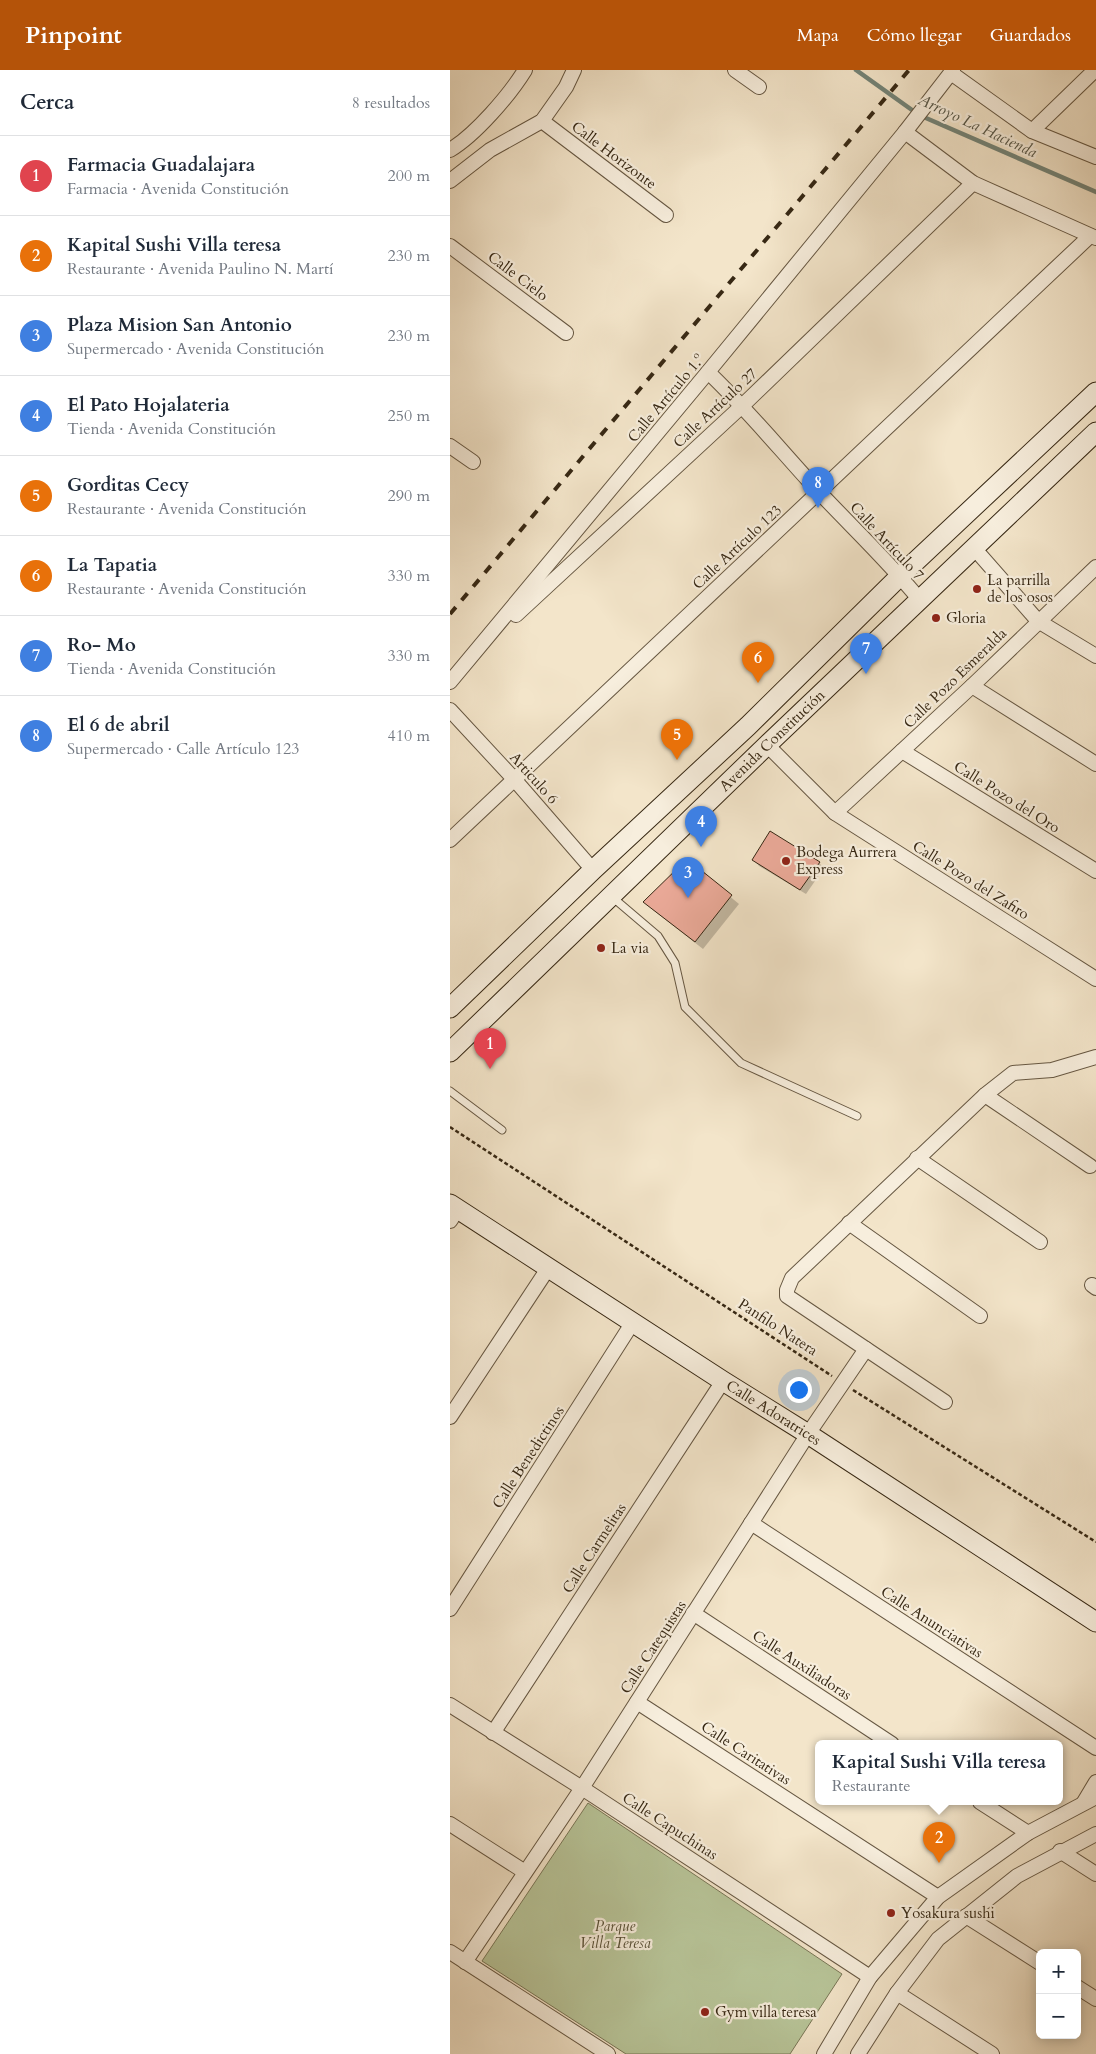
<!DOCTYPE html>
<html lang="es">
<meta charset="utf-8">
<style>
body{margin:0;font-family:Cardo,serif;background:#f2f2f3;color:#1f2937}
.controls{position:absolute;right:15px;bottom:15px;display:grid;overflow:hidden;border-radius:8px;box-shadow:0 2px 12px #0003}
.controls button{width:45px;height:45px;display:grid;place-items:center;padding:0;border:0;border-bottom:1px solid #e0e1e3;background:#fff;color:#1f2937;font:25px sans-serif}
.you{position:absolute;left:348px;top:1319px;width:18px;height:18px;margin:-12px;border:4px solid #fff;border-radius:50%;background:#1a73e8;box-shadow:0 0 0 8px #1a73e833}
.badge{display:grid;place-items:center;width:32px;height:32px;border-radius:50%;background:#b45309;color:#fff;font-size:16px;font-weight:700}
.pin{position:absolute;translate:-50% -41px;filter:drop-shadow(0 1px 2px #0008)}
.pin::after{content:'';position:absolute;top:26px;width:18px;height:15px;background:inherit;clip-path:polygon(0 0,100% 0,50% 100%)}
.popup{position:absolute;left:365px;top:1670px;width:248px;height:65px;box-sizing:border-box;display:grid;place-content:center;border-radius:8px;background:#fff;filter:drop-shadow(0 1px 4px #0005);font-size:16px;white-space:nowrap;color:#747a83}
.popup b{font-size:19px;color:#1f2937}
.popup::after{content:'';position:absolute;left:50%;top:100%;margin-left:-10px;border:10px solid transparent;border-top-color:#fff}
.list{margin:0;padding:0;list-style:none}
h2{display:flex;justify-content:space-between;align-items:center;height:65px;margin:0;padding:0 20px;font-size:21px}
h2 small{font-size:16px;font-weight:400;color:#747a83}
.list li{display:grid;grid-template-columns:32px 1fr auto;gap:15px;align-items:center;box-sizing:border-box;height:80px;padding:0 20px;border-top:1px solid #e0e1e3}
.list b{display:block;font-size:19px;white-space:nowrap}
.list p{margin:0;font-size:16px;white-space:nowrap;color:#747a83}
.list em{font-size:16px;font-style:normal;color:#747a83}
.map{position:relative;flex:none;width:646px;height:1984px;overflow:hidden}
header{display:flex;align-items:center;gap:30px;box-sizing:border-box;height:70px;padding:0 25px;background:#b45309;color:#fff}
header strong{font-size:24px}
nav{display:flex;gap:28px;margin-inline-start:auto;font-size:18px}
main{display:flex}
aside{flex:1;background:#fff}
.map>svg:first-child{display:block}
</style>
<header>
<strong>Pinpoint</strong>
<nav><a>Mapa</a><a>Cómo llegar</a><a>Guardados</a></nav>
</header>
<main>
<aside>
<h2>Cerca<small>8 resultados</small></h2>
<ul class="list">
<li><span class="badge" style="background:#e0444e">1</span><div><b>Farmacia Guadalajara</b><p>Farmacia · Avenida Constitución</p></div><em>200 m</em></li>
<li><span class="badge" style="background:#e8710a">2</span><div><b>Kapital Sushi Villa teresa</b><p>Restaurante · Avenida Paulino N. Martí</p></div><em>230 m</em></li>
<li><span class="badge" style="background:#3f7fe0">3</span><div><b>Plaza Mision San Antonio</b><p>Supermercado · Avenida Constitución</p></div><em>230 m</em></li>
<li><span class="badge" style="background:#3f7fe0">4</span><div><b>El Pato Hojalateria</b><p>Tienda · Avenida Constitución</p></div><em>250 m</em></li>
<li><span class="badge" style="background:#e8710a">5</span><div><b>Gorditas Cecy</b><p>Restaurante · Avenida Constitución</p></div><em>290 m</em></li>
<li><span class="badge" style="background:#e8710a">6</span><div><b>La Tapatia</b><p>Restaurante · Avenida Constitución</p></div><em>330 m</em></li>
<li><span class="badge" style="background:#3f7fe0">7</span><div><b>Ro- Mo</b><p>Tienda · Avenida Constitución</p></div><em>330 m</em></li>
<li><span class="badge" style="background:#3f7fe0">8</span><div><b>El 6 de abril</b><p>Supermercado · Calle Artículo 123</p></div><em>410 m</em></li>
</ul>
</aside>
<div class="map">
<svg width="646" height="1984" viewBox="0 0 646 1984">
<rect width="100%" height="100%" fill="#f3e5ca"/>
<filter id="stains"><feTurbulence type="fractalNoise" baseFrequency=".004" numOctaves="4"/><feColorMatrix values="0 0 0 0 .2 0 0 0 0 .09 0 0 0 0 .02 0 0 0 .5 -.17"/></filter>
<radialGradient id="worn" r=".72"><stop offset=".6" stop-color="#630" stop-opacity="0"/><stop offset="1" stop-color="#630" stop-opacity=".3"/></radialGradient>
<polygon fill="#b8c599" stroke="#787656" points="138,1733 392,1904 340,1984 176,1984 32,1891"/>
<g fill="#0003">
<polygon points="304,790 369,793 374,798 356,824 309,796"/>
<polygon points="237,791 289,834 253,879 202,839"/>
</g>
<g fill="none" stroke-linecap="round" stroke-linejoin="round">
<polyline stroke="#738377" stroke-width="4.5" points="406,0 469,45 646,122"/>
</g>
<g fill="#eaa998" stroke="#372814">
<polygon points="320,761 370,792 350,820 302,790"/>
<polygon points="237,789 282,825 245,872 193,832"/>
</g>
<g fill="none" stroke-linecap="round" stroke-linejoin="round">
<g stroke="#665742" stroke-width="9">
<g id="lane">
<polyline points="161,826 208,866 225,893 235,937 291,993 407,1046"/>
<polyline points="0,1021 52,1060"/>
</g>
</g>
<g stroke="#665742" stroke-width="16">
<g id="street">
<polyline points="285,0 309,17"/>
<polyline points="501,3 582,61 646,87"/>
<polyline points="92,51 216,145"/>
<polyline points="582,61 645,0"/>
<polyline points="455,62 523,113 646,168"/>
<path d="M0 80C25 65 59 26 75 0"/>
<polyline points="0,111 40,80 92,51 116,17 124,0"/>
<polyline points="0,176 116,263"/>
<path d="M258 302C298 340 332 382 369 422 403 458 439 492 470 530"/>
<polyline points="0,376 23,392"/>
<polyline points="524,478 588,551 646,586"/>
<polyline points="66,545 293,335 523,113"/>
<polyline points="0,612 258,302 455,62 503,0"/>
<polyline points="522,616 646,694"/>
<polyline points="0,640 64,709 143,800"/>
<polyline points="317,675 385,743 646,909"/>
<polyline points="452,681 646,801"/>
<polyline points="385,743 522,616 646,497"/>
<polyline points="0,770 640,166"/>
<polyline points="535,1025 640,1096"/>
<polyline points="467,1088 590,1172"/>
<polyline points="0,1151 8,1139"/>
<polyline points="399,1153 530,1246"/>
<polyline points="642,1215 646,1218"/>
<polyline points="495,1332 337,1226 337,1220 342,1208 535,1025 563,1003 602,1000 646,987"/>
<polyline points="0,1347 99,1197"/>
<polyline points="301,1453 646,1678"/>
<polyline points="0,1539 183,1252"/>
<polyline points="243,1543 442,1674"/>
<polyline points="187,1632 488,1827"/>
<polyline points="0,1635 132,1718 420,1907"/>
<polyline points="43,1663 273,1311"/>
<polyline points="530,1732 578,1763"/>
<polyline points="634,1732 646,1712"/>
<polyline points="0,1754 75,1802"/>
<polyline points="610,1781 646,1804"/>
<polyline points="516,1846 590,1893"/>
<polyline points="0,1882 158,1984"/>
<polyline points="15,1892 132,1718 358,1364 416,1279"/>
<polyline points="627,1917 646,1929"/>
<polyline points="447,1923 542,1984"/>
<polyline points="374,1984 420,1907 488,1827 578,1763 646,1727"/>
<polyline points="408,1984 447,1923 488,1869 567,1806 646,1764"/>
</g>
</g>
<g stroke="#372814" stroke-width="21">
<g id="secondary">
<polyline points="0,938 143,800 298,656 450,506 646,322"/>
<path id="s1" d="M0 982 317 675 646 362"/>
<path id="s2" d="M0 1134 273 1311 358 1364 646 1552"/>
</g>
</g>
<g stroke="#372814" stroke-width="2.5" stroke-dasharray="4 2.5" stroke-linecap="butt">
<polyline points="0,1057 382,1306"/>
<polyline points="403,1320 646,1472"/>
</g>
<use href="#lane" stroke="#f7eedd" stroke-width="7"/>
<use href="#street" stroke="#f7eedd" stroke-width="14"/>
<use href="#secondary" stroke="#f7eedd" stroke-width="19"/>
<polyline stroke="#372814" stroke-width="4" stroke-dasharray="9 9" stroke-linecap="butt" points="0,544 459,0"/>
</g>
<g fill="#8f2418" stroke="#f7eedd" stroke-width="2">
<circle cx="527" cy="519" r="5"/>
<circle cx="486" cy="548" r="5"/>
<circle cx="336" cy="791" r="5"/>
<circle cx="151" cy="878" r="5"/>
<circle cx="441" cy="1843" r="5"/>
<circle cx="255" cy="1942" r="5"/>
</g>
<g text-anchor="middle" stroke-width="4.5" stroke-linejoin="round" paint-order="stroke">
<g font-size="15" fill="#372814" stroke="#f7eedd">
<text transform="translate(164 85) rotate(37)" y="5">Calle Horizonte</text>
<text transform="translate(68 206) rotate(37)" y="5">Calle Cielo</text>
<text transform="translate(216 328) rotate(-50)" y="5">Calle Artículo 1.º</text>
<text transform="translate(265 338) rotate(-43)" y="5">Calle Artículo 27</text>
<text transform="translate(437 471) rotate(47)" y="5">Calle Artículo 7</text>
<text transform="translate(287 477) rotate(-43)" y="5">Calle Artículo 123</text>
<text transform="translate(505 608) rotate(-44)" y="5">Calle Pozo Esmeralda</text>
<text dy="5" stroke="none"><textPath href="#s1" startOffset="448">Avenida Constitución</textPath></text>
<text transform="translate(84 708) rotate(48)" y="5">Articulo 6</text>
<text transform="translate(557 727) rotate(32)" y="5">Calle Pozo del Oro</text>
<text transform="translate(521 810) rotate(32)" y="5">Calle Pozo del Zafiro</text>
<text transform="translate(328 1257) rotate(33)" y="5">Panfilo Natera</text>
<text dy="5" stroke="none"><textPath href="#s2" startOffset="385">Calle Adoratrices</textPath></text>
<text transform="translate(78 1387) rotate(-57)" y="5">Calle Benedictinos</text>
<text transform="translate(144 1478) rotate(-57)" y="5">Calle Carmelitas</text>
<text transform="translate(482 1552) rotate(33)" y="5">Calle Anunciativas</text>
<text transform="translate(203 1577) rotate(-57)" y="5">Calle Catequistas</text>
<text transform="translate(352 1595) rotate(33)" y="5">Calle Auxiliadoras</text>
<text transform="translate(296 1683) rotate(33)" y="5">Calle Caritativas</text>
<text transform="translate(220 1756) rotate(33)" y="5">Calle Capuchinas</text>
</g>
<g font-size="15" fill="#372814" stroke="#f7eedd" text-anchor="start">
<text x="537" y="515">La parrilla<tspan x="537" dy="17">de los osos</tspan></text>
<text x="496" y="553">Gloria</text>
<text x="346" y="787">Bodega Aurrera<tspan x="346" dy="17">Express</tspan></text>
<text x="161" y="883">La via</text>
<text x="451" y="1848">Yosakura sushi</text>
<text x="265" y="1947">Gym villa teresa</text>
</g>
<g font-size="15" font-style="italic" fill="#574f35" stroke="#f7eedd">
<text x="165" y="1861">Parque<tspan x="165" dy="17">Villa Teresa</tspan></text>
</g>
<g font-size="16" font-style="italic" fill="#555546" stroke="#f7eedd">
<text transform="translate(528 55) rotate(25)" y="6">Arroyo La Hacienda</text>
</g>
</g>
<rect width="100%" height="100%" filter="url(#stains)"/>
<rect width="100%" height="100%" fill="url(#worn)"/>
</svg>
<div class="controls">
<button>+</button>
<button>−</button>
</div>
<div class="you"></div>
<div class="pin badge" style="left:40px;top:999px;background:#e0444e">1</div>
<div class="pin badge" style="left:489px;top:1793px;background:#e8710a">2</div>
<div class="popup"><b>Kapital Sushi Villa teresa</b>Restaurante</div>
<div class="pin badge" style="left:238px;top:828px;background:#3f7fe0">3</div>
<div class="pin badge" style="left:251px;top:777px;background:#3f7fe0">4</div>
<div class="pin badge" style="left:227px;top:690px;background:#e8710a">5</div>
<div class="pin badge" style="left:308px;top:613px;background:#e8710a">6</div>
<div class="pin badge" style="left:416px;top:604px;background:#3f7fe0">7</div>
<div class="pin badge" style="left:368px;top:438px;background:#3f7fe0">8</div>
</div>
</main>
